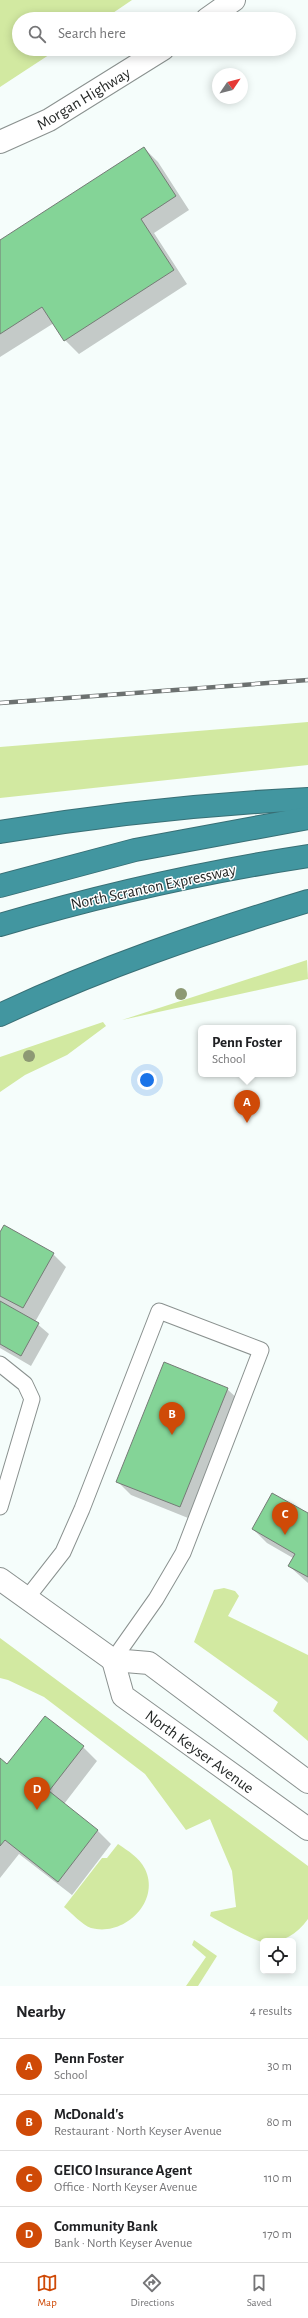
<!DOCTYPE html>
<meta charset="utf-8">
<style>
body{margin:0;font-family:"Alegreya Sans",sans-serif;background:#f2f2f2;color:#202124}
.controls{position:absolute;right:12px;bottom:12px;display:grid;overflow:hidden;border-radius:6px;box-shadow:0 2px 10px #0003}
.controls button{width:36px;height:36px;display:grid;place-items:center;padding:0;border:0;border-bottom:1px solid #e0e0e0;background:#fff;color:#202124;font:20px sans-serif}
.compass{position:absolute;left:212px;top:68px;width:36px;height:36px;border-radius:50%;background:#fff;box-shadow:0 2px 10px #0003;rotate:55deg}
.you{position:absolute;left:147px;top:1080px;width:14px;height:14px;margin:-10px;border:3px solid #fff;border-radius:50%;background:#1a73e8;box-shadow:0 0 0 6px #1a73e833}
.badge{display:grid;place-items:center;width:26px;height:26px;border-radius:50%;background:#cf4a07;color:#fff;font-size:13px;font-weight:700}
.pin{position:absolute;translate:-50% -33px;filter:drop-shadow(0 1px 2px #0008)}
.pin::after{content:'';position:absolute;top:21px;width:14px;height:12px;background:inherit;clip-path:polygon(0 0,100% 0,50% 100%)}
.popup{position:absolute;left:198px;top:1025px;width:98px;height:52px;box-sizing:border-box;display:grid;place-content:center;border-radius:6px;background:#fff;filter:drop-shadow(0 1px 3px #0005);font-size:13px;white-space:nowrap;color:#757577}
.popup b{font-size:15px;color:#202124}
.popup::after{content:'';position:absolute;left:50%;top:100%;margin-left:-8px;border:8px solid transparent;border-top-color:#fff}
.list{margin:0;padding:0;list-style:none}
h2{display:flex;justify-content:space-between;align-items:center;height:52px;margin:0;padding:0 16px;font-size:17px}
h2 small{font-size:13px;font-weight:400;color:#757577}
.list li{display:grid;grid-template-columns:26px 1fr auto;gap:12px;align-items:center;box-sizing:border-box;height:56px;padding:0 16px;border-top:1px solid #e0e0e0}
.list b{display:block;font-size:15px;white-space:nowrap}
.list p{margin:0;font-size:13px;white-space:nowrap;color:#757577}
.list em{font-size:13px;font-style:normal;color:#757577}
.icon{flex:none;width:22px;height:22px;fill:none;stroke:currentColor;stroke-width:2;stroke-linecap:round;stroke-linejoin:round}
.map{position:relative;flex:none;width:308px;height:1986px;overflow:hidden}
.search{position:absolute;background:#fff;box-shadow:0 2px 10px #0003;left:12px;right:12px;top:12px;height:44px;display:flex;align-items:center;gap:10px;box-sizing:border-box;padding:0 14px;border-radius:22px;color:#757577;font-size:15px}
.sheet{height:276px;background:#fff}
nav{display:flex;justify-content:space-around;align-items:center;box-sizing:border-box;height:56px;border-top:1px solid #e0e0e0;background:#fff;font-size:11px;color:#757577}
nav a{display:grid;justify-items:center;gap:2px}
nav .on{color:#cf4a07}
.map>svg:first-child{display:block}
</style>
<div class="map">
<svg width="308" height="1986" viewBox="0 0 308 1986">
<rect width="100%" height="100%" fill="#f5fdfb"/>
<g fill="#d2e9a1">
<polygon points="0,0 132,0 104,19 19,19 19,49 58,49 0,87"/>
<polygon points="308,722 308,765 0,798 0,747"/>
<polygon points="307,960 308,979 122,1020"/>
<polygon points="103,1022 106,1026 67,1055 25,1075 0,1092 0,1057"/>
<polygon points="224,1588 235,1591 239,1596 228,1616 308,1655 308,1741 273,1711 278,1702 194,1642 214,1590"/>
<path d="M0 1638 308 1866V1919C296 1936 281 1943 263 1942 256 1942 219 1921 210 1916L211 1912 236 1907 232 1871 210 1819 186 1830 145 1774 44 1697 8 1680 0 1678Z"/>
<path d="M118 1844C128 1851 139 1857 145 1869 161 1902 124 1937 91 1928 82 1925 72 1913 64 1907L102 1858H107Z"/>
<polygon points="194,1940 217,1956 198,1986 186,1986 206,1957 192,1945"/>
</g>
<g fill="#0003">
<polygon points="144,148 158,162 189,210 154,233 187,284 79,354 65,340 54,323 0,357 0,241"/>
<polygon points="0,1234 53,1254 66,1267 35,1322 49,1334 31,1366 0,1348"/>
<polygon points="227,1389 240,1401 193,1520 131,1495 118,1482"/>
<polygon points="308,1514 308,1583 289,1566 293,1558 267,1543 253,1529"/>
<polygon points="83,1747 97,1761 64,1804 97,1830 111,1844 72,1895 19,1854 0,1878 0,1760 7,1765"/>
</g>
<g fill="#84d497" stroke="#757b76">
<polygon points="144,147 176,196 141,219 174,270 64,341 42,307 0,334 0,240"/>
<polygon points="4,1225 54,1253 23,1308 0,1296 0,1232"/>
<polygon points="0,1301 39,1323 21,1356 0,1344"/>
<polygon points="164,1362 228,1388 180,1507 116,1482"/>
<polygon points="272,1493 308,1513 308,1577 288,1566 295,1554 252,1529"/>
<polygon points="45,1716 84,1746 49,1791 98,1830 58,1882 5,1840 0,1846 0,1758 7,1764"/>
</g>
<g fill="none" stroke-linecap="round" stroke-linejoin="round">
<g stroke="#8a918f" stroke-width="17">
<g id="service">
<polyline points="0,1364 25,1384 32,1399 0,1507"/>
<polyline points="27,1598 63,1552 82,1509 159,1311 261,1350 183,1553 156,1599 113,1660"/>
</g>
</g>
<g stroke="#8a918f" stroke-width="24">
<g id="secondary">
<polyline points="207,19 234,0"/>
<polyline points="0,142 49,120 163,49"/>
<polyline points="0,1579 113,1660 149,1663 308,1782"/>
<polyline points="113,1660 123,1696 308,1829"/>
</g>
</g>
<g stroke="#386f75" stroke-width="24">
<g id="motorway">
<path d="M0 832C102 815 204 804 308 799"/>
<polyline points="0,886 135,850 308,818"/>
<path d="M0 925C101 895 204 872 308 856"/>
<path d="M0 1015C100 968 202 933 308 901"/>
</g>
</g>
<use href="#service" stroke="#fff" stroke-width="15"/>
<use href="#secondary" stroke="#fff" stroke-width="22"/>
<use href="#motorway" stroke="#4296a0" stroke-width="22"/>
<g stroke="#6c7170" stroke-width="4.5">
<polyline id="rail" points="0,703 308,680"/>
</g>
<use href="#rail" stroke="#fff" stroke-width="3" stroke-dasharray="9" stroke-linecap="butt"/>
</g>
<g fill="#8d9974">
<circle cx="181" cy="994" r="6"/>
<circle cx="29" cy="1056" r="6"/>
</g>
<g text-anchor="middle" stroke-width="3" stroke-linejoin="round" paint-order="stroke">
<g font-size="16" fill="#242726" stroke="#fff">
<text transform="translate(83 98) rotate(-31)" y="6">Morgan Highway</text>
<text transform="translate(153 886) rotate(-12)" y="6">North Scranton Expressway</text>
<text transform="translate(200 1751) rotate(36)" y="6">North Keyser Avenue</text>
</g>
</g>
</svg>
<div class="controls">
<button><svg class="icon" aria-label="locate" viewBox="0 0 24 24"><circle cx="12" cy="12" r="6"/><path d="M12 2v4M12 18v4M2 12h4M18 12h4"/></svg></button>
</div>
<svg class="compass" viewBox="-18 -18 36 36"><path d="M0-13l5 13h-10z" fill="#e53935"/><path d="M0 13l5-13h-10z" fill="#757577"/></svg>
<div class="you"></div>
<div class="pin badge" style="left:247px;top:1123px">A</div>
<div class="popup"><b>Penn Foster</b>School</div>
<div class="pin badge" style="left:172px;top:1435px">B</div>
<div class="pin badge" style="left:285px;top:1535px">C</div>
<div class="pin badge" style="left:37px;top:1810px">D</div>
<div class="search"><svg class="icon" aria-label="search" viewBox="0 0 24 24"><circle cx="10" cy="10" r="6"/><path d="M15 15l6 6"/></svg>Search here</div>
</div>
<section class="sheet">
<h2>Nearby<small>4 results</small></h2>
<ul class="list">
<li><span class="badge">A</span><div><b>Penn Foster</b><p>School</p></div><em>30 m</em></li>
<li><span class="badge">B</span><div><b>McDonald's</b><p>Restaurant · North Keyser Avenue</p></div><em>80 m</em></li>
<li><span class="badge">C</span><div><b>GEICO Insurance Agent</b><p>Office · North Keyser Avenue</p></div><em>110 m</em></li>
<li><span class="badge">D</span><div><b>Community Bank</b><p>Bank · North Keyser Avenue</p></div><em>170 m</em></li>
</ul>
</section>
<nav>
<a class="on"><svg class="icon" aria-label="map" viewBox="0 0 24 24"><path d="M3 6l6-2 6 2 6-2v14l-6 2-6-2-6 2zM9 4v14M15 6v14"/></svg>Map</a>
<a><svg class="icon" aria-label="directions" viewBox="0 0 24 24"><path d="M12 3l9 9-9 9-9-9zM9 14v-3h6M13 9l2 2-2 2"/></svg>Directions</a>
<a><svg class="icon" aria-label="saved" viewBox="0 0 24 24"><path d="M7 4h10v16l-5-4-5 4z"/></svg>Saved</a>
</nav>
